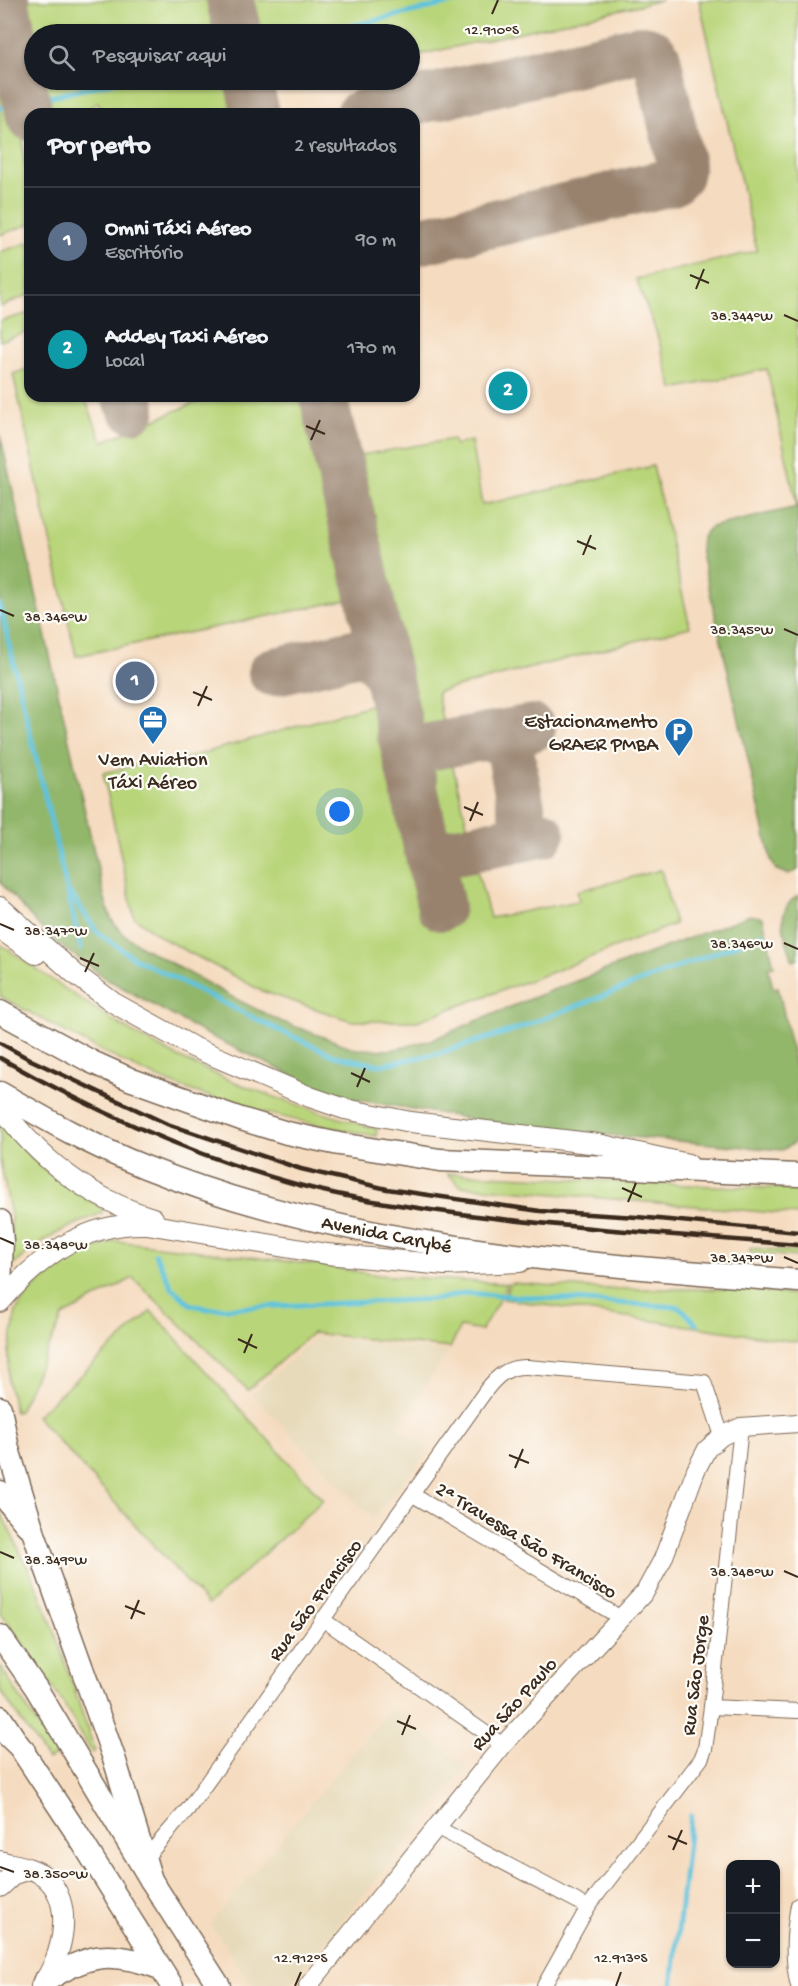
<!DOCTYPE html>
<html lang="pt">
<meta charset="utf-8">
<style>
body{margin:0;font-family:"Gochi Hand",sans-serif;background:#242831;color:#f1f3f6}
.controls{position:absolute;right:18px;bottom:18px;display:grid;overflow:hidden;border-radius:12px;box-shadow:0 2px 4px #0004}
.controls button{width:54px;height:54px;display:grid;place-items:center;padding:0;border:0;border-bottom:2px solid #363941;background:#171b24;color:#f1f3f6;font:30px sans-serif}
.you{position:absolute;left:340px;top:812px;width:21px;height:21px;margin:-15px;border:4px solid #fff;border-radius:50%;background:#1a73e8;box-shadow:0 0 0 9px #1a73e833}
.badge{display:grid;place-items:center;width:39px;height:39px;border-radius:50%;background:#1f6fb2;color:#fff;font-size:20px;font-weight:700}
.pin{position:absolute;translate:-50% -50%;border:3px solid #fff;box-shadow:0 2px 6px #0006}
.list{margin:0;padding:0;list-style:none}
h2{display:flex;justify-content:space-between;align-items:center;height:78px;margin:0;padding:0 24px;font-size:26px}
h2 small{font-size:20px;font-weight:400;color:#9ea1a6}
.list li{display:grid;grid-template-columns:39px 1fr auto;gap:18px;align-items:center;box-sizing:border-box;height:108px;padding:0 24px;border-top:2px solid #363941}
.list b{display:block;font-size:22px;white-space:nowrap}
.list p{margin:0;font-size:20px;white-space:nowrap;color:#9ea1a6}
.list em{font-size:20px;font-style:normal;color:#9ea1a6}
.icon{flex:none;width:33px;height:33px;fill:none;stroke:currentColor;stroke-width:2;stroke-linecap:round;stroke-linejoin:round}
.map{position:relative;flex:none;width:798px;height:1986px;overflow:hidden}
.search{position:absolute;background:#171b24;box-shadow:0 2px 4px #0004;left:24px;top:24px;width:396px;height:66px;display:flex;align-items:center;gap:15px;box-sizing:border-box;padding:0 21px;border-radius:33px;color:#9ea1a6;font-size:22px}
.panel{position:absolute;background:#171b24;box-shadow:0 2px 4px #0004;left:24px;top:108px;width:396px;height:294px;border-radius:18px}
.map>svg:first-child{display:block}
</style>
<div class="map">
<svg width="798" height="1986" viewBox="0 0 798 1986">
<rect width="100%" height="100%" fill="#fdfcf7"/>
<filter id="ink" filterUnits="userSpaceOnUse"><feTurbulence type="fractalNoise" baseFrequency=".0167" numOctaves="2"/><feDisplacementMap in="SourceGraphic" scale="12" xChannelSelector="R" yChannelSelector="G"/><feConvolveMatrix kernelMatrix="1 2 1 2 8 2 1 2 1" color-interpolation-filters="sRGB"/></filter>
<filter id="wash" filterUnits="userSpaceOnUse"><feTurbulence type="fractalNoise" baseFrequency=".008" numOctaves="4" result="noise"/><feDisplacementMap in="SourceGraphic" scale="24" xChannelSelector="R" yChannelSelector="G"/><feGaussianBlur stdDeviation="1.35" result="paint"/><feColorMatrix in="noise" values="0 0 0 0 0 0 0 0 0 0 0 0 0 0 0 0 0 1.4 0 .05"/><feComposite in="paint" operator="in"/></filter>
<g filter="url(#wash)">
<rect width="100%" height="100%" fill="#f5dbbf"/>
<g fill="#e7daba">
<polygon points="316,1337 449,1352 397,1426 429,1450 373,1519 252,1394"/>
<polygon points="391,1708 467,1767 290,1986 253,1986 210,1924"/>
</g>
<g fill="#b9d57a" stroke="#7a804c" stroke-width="1.5">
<polygon points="17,0 210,0 218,34 34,34 34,80 229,80 237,114 104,114 98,102 81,114 42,114"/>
<polygon points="252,0 662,0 410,57 410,34 260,34"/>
<polygon points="699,0 798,0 797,507 767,369 673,389 656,331 636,279 757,251"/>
<polygon points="0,17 22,119 23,152 30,194 30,224 0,235"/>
<polygon points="270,80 312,80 272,89"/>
<polygon points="30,242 30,294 0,307 0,252"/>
<polygon points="30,313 30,331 0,341 0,321"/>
<polygon points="30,368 30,396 84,396 102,442 211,396 302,396 349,596 346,600 76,656 13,374"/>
<polygon points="453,439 455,445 471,441 482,505 653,466 690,627 437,692 444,730 441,735 430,737 424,731 361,455"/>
<polygon points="374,704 425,914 464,904 458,875 466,866 471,866 477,870 490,918 579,901 577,891 661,870 675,924 555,971 417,1021 352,1021 262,991 164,939 134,917 103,773 153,761 155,767"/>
<path d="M441 759H447L452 763 469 832C464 842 458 842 448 837L434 770 436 761Z"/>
<path d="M0 944C47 976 93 1010 142 1038 216 1080 296 1106 377 1129L376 1136C297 1122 216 1104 142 1071 94 1049 47 1022 0 996Z"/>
<path d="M0 1121C27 1159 62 1185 101 1207L102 1213C68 1227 41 1238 15 1264L11 1262V1215L0 1161Z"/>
<polygon points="447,1173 686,1185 798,1189 798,1215 461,1186"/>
<polygon points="116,1241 318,1265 378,1275 508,1284 481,1331 460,1327 450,1348 312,1333 248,1390 133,1278 63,1316 19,1411 15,1412 8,1382 9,1353 16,1311 30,1291 80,1253"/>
<polygon points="750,1248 798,1252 798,1257 750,1253"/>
<polygon points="511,1283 604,1289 743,1289 798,1295 798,1342 503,1299"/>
<polygon points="151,1311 323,1500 208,1605 36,1416"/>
<polygon points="0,1511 34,1580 51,1621 95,1751 92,1753 62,1701 0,1612"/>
<polygon points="0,1666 57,1755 48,1760 0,1690"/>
</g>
<g fill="#92b66a" stroke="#667044" stroke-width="1.5">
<polygon points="0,434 104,896 111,919 122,933 142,947 232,997 280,1021 356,1049 392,1050 431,1040 537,996 750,915 763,918 774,966 768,967 773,988 778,987 798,1078 798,1136 793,1144 782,1150 526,1128 335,1096 204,1033 107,979 49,937 0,882"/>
<path d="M798 505V870L788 874 776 870 771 860 701 553C700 540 701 535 711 527L797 507Z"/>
<path d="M798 895V959L793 961C785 937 773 912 798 895Z"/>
</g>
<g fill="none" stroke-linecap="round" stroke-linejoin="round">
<g stroke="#5ec3dc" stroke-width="5">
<polyline points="316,34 464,0"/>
<polyline points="45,98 122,80"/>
<polyline points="0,108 16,105"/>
<polyline points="0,605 81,949"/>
<polyline points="67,889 98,933 134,958 266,1024 335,1056 380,1065 436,1054 514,1030 764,934"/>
<polyline points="155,1254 172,1288 190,1304 208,1309 439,1299 465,1293 678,1307 684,1311 696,1324"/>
<polyline points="672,1986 691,1815"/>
</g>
<g stroke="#98826e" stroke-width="48">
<polyline points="5,0 30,117"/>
<polyline points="230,0 238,34"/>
<polyline points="248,80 256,114"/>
<path d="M360 114 639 49C647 49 653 51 657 58L681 165 679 175 672 182 414 242"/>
<polyline points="125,396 132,409"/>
<polyline points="323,396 441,907"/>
<path d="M272 672 359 652C374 655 382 664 388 677"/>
<polyline points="400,733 407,745 418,749 532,728"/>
<path d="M485 737C495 739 505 739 510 750L524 823 521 834 509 841"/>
<polyline points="425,837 432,850 442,854 541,834"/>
</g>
</g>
</g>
<g filter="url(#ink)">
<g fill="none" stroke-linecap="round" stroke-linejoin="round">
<g stroke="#7c6856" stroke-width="16">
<g id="minor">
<polyline points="413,1495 621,1618"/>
<polyline points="322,1619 503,1745"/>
<polyline points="711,1707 798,1711"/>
<polyline points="436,1827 588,1907"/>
<path d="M144 1860 188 1809 487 1389C498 1375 509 1366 527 1367L704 1382 722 1436"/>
<polyline points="544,1986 588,1907 701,1759 705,1749 711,1707 741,1427"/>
<path d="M798 1986C791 1959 793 1932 798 1905"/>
</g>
</g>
<g stroke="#7c6856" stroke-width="20">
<polyline id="tertiary" points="308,1986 503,1745 645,1592 663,1559 696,1470 707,1449 722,1436 741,1427 798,1423"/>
</g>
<g stroke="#7c6856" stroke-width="22">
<g id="secondary">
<polyline points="0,907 75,974 114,1003 193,1047 310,1097 345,1109 411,1122 598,1144 688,1164"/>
<polyline points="0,929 36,954"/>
<path d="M0 1105C37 1158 91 1200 153 1218"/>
<path d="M0 1302C40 1257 83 1222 147 1224L327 1254 445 1265 520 1262"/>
<path d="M0 1861C14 1865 32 1867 44 1876 76 1902 63 1957 41 1986"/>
<polyline points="0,1887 14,1874 29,1869"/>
</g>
</g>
<g stroke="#7c6856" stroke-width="25">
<g id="primary">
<polyline points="0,1408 8,1449 34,1534 114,1758 151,1880 219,1986"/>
<polyline points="0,1492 26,1524"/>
<polyline points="0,1717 76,1832 172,1986"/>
<path d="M44 1982C88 1953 111 1950 160 1968"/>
</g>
</g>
<g stroke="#7c6856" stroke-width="25">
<g id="trunk">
<polyline points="0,1012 92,1062 132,1080 241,1119 287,1133 339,1144 440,1160 798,1175"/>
<path d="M0 1093C47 1120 94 1147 145 1167 352 1250 578 1263 798 1281"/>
<polyline points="0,1221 2,1241 0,1285"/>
<polyline points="0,1636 36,1688 151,1880"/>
<polyline points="0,1728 24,1751"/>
</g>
</g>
<use href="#minor" stroke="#fff" stroke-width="14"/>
<use href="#tertiary" stroke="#fff" stroke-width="18"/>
<use href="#secondary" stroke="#fff" stroke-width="20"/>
<use href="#primary" stroke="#fff" stroke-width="22"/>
<use href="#trunk" stroke="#fff" stroke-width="22"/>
<g stroke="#3b2a1e" stroke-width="4.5">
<polyline points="0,1043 31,1060 167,1124 301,1169 387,1189 540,1211 637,1217 798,1232"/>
<path d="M0 1058C94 1111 195 1157 299 1185 347 1198 397 1205 446 1212 563 1228 681 1235 798 1245"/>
</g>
</g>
</g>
<path fill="none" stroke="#3b2a1e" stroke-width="2" d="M492 14 498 0M690 275 709 283M696 289 704 269M784 315 798 321M306 426 325 434M311 440 320 420M577 541 596 549M583 555 591 535M0 610 14 616M784 629 798 635M193 692 212 700M198 706 207 686M464 807 483 815M470 821 478 802M0 924 14 930M784 943 798 949M80 958 99 966M85 972 94 953M351 1073 370 1082M357 1087 365 1068M622 1188 642 1197M628 1202 636 1183M0 1238 14 1244M784 1257 798 1263M238 1339 257 1348M244 1353 252 1334M509 1455 529 1463M515 1468 523 1449M0 1552 14 1558M784 1571 798 1577M125 1606 145 1614M131 1619 139 1600M397 1721 416 1729M402 1735 410 1715M668 1836 687 1844M673 1850 682 1830M0 1867 14 1872M295 1986 301 1972M616 1986 621 1972"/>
<defs>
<g id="office-pin" transform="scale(1.5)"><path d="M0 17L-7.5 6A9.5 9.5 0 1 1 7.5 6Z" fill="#1f6fb2" stroke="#fdfcf7"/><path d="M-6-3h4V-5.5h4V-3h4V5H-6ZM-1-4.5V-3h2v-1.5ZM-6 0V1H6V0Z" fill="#fff"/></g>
<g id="parking-pin" transform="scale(1.5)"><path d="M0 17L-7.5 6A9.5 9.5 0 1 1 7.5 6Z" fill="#1f6fb2" stroke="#fdfcf7"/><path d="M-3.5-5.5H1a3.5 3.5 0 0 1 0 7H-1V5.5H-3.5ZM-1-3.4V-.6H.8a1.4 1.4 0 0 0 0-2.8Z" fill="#fff"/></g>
</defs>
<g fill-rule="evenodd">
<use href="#office-pin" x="153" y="720"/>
<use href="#parking-pin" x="679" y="732"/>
</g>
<g text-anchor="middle" stroke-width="4.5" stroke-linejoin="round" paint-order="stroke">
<g font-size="20" fill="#3b2a1e" stroke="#fdfcf7" text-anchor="end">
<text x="658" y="727">Estacionamento<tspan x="658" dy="23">GRAER PMBA</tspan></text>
<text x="153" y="765" text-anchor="middle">Vem Aviation<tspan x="153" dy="23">Táxi Aéreo</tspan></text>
</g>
<g font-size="20" fill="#3b2a1e" stroke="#fdfcf7">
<text transform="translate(387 1233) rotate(11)" y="7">Avenida Carybé</text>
<text transform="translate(527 1539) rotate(31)" y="7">2ª Travessa São Francisco</text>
<text transform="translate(314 1599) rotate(-54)" y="7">Rua São Francisco</text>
<text transform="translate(694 1675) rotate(-83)" y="7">Rua São Jorge</text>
<text transform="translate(513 1703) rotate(-48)" y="7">Rua São Paulo</text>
</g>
</g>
<g font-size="15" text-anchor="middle" fill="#3b2a1e" stroke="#fdfcf7" stroke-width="4.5" stroke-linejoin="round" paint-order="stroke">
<text x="492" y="34">12.910°S</text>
<text x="742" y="320">38.344°W</text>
<text x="56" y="621">38.346°W</text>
<text x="742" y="634">38.345°W</text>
<text x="56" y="935">38.347°W</text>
<text x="742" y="948">38.346°W</text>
<text x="56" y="1249">38.348°W</text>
<text x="742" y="1262">38.347°W</text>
<text x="56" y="1564">38.349°W</text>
<text x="742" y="1576">38.348°W</text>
<text x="56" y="1878">38.350°W</text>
<text x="301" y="1962">12.912°S</text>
<text x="621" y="1962">12.913°S</text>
</g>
</svg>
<div class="controls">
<button>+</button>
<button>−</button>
</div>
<div class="you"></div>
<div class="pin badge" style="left:135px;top:681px;background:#5c6f8a">1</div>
<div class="pin badge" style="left:508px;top:391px;background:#0f9aa8">2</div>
<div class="search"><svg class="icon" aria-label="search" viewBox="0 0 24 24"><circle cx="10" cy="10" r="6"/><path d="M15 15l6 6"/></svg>Pesquisar aqui</div>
<section class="panel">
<h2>Por perto<small>2 resultados</small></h2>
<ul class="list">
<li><span class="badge" style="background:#5c6f8a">1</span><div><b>Omni Táxi Aéreo</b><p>Escritório</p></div><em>90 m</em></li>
<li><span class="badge" style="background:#0f9aa8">2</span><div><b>Addey Taxi Aéreo</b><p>Local</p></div><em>170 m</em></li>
</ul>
</section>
</div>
